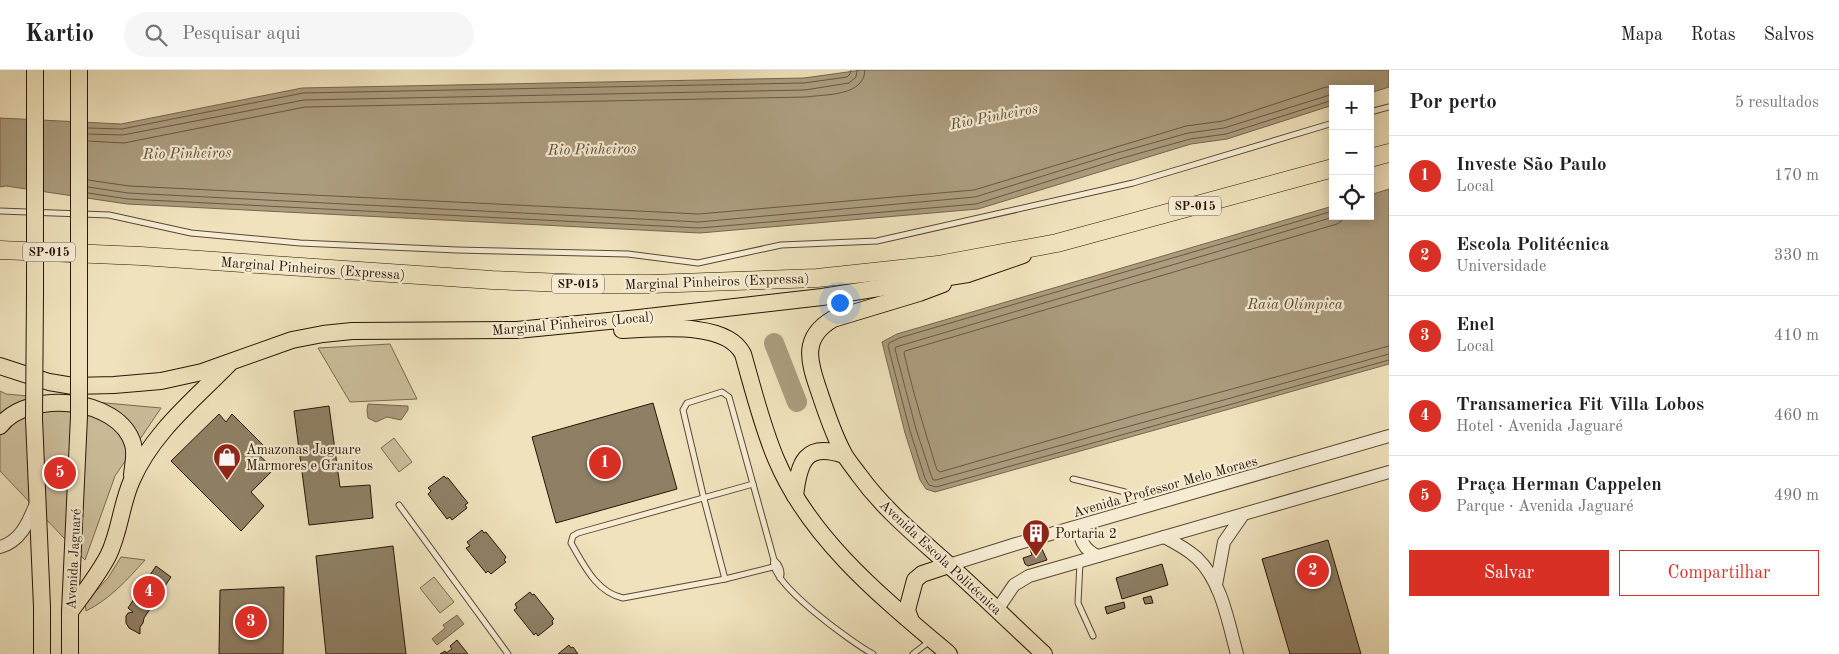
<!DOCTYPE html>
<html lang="pt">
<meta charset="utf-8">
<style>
body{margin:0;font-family:"Old Standard TT",serif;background:#f6f6f6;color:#202124}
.controls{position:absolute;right:15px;top:15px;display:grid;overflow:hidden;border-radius:0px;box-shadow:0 2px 12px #0003}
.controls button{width:45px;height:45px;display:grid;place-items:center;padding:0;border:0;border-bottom:1px solid #e0e0e0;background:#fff;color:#202124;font:25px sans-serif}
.you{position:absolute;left:839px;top:232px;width:18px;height:18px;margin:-12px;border:4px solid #fff;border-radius:50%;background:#1a73e8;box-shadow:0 0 0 8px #1a73e833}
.badge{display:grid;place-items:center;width:32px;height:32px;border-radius:50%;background:#d93025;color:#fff;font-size:16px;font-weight:700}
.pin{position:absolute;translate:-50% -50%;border:2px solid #fff;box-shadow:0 1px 5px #0006}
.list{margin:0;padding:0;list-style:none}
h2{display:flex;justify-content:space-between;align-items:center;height:65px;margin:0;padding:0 20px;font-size:21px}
h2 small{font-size:16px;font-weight:400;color:#757577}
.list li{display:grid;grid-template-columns:32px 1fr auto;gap:15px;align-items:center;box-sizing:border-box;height:80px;padding:0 20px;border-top:1px solid #e0e0e0}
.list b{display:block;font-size:19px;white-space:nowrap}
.list p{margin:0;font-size:16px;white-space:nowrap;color:#757577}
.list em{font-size:16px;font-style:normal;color:#757577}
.actions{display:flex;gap:10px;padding:15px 20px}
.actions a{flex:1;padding:11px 0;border:1px solid #d93025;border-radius:0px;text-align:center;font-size:18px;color:#d93025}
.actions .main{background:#d93025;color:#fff}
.icon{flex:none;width:28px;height:28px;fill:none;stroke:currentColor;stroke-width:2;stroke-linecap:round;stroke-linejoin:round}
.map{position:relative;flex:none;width:1389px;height:584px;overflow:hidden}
header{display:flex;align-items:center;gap:30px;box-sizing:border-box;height:70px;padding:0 25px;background:#fff;border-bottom:1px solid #e0e0e0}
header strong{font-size:24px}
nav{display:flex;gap:28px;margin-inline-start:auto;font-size:18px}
.search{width:350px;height:45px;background:#f6f6f6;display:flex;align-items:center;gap:12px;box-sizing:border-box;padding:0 18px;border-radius:28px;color:#757577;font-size:19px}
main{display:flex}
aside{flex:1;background:#fff}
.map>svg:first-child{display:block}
</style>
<header>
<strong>Kartio</strong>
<div class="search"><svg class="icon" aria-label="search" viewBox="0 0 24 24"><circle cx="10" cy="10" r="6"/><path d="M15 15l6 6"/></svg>Pesquisar aqui</div>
<nav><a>Mapa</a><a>Rotas</a><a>Salvos</a></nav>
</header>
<main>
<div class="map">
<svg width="1389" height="584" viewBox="0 0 1389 584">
<rect width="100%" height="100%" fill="#efe2bc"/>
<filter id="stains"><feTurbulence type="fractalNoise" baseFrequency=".004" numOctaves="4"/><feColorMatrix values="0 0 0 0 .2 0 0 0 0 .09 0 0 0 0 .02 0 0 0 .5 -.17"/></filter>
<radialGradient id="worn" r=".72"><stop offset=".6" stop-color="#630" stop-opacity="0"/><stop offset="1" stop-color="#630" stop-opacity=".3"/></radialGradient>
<g fill="#cdbf9d" stroke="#7a6a52">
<polygon points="390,274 417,329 350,332 318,278"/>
<polygon points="0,321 6,324 161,338 115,406 85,490 0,401"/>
<polygon points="394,368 412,392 399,402 381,378"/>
<path d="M121 487 145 490C127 510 110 529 86 541L85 533 108 508Z"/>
<polygon points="434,507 454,532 440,543 420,518"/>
</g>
<g fill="#ab9c7e" stroke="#77664e">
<polygon points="862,0 1389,0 1389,17 1370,23 1370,19 1333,19 1333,35 1227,69 1191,74 978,139 700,163 127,134 6,116 0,117 0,48 121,54 302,18 804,8"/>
<polygon points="1389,119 1389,294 935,422 926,419 920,410 905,363 882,272 897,264 1333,136 1333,146 1370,146 1370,125"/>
<polygon points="368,334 408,336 408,340 401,350 387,347 376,352 368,348 367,340"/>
<polygon points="457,545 464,554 437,575 432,569 445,558 443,555"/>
</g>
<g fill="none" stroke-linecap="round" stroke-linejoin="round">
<g stroke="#6a5842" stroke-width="1">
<polyline points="88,58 122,59 303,23 804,13 847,7 850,4 851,0"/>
<polyline points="88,64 123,65 304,30 805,20 849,13 856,7 857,0"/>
<path d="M88 71 124 73 305 37 806 27C825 24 864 27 865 0"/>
<polyline points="88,110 129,116 699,144 974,120 1186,56 1223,51 1326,17 1334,17 1340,19"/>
<polyline points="88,117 128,123 699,152 975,127 1117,83 1188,63 1224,58 1333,24"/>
<polyline points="88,123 128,129 700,158 976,134 1119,89 1190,69 1226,64 1333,30"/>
<polyline points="1333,141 899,268 889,273 888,276 910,361 925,408 929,415 936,417 1389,290"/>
<polyline points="1337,146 896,277 895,279 916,359 931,405 933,410 936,410 1389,284"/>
<path d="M1348 146 1337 154 905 281 904 283C913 323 925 361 937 400L940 402 1137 345 1389 276"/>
</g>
<polyline stroke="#ab9c7e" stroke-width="20" points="774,273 797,332"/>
</g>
<g fill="#8f8065" stroke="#281506">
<polygon points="653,333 677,419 556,453 532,367"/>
<polygon points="329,336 340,417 370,415 373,448 309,455 294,341"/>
<polygon points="219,344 226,352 232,344 265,377 258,384 274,399 251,422 264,436 241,461 171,391"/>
<polygon points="444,406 446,408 448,408 468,433 465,435 467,438 452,450 450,447 447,449 428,424 431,421 428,418"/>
<polygon points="482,460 484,463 486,462 506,487 504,490 506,492 491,504 488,501 486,503 466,478 470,476 467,472"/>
<polygon points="1328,470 1361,584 1290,584 1262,489"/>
<polygon points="393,476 406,584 326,584 316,486"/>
<polygon points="1038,477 1042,479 1047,490 1028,496 1025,494 1023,488 1032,485 1030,479"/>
<polygon points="1162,494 1168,515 1122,529 1116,508"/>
<polygon points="156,496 171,507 144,548 143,553 140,557 140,564 129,558 126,553 126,546 128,543 133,542 128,538"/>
<polygon points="284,517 283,584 219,584 220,520"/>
<polygon points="530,522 532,525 534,524 554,549 552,551 553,554 538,566 536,563 534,565 514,540 517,538 515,534"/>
<polygon points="1151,526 1153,533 1145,534 1143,528"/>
<polygon points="1124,532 1125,538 1107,544 1105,537"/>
<polygon points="457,570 468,584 440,584 445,581 446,583 452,579 450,576"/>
<polygon points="569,575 571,578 573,577 578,584 558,584"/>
</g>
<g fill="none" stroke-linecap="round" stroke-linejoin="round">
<g stroke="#5a4834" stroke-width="7">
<g id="service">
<polyline points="1370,42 1389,37"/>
<polyline points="0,141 109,145 191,163 300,173 457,180 628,184 698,193 781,175 877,171 1133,113 1333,53"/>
<polyline points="1073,409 1125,422 1146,435"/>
<path d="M753 414 578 463 573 466 571 473C584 495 596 522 623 528L725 509 773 497"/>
<polyline points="399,435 508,584"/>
<path d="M774 490C779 494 783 502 780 508"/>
<polyline points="1080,492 1078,533 1093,566"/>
<path d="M725 509 704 429 683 340 687 333 722 322 729 327 774 490C766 511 854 574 873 584"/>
<polyline points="913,584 930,571"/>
</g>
</g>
<g stroke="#5a4834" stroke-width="14">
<g id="tertiary">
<path d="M1085 455C1075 468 1086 481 1098 486"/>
<path d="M1164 467C1176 473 1187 479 1197 488 1222 512 1228 552 1237 584"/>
<path d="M0 477C22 471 29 450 37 431"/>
<polyline points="949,495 1016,474 1389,366"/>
<polyline points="1216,515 1224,472 1242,446"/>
<polyline points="997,540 1014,515 1029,506 1389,402"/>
</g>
</g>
<g stroke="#281506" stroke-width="18">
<g id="trunk">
<path d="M943 214 919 223 833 249C802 267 808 290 819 321 826 342 833 364 844 384 848 391 854 398 859 405 886 442 917 466 950 496 982 525 1013 555 1044 584"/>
<path d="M622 260C654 259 726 250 743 284 753 319 762 356 776 389 810 470 884 529 949 584"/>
<polyline points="0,296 49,312 73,316 114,315 161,311 202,302 292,270 323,264 352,261 517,260 639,248 822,227 968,204 1023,185"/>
<polyline points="34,349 42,537 42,584"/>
<path d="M0 356C28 319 119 327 133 374 136 384 133 395 132 405"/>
<path d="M795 426C799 392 805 372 844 385"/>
<path d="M70 542C83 524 98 505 108 486 120 462 121 434 132 410 153 362 194 330 229 294"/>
<polyline points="911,551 907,540 915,510 922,504 949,495"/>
<polyline points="70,584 70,542 79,346"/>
</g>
</g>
<g stroke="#281506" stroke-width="19">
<g id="motorway">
<polyline points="1370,88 1389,83"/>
<polyline points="0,180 141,186 492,210 590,214 650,214 817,208 938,195 1057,173 1333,98"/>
</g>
</g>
<use href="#service" stroke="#f5ecd3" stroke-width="5"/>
<use href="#tertiary" stroke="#f5ecd3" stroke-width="12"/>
<use href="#trunk" stroke="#efe2bc" stroke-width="16"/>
<use href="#motorway" stroke="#efe2bc" stroke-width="18"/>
<g stroke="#281506" stroke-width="18" stroke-linecap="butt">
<g id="trunk-bridge">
<polyline points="79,0 79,346"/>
<polyline points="34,349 35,223 35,0"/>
</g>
</g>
<use href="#trunk-bridge" stroke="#efe2bc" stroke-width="16"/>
</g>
<defs>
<g id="shop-pin" transform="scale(1.4375)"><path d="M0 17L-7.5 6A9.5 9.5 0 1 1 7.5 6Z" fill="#8f2418" stroke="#f5ecd3"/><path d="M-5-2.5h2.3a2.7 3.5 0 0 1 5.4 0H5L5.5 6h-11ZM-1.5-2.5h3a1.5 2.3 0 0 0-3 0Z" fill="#fff"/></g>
<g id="building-pin" transform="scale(1.4375)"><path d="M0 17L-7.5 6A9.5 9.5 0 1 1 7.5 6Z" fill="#8f2418" stroke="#f5ecd3"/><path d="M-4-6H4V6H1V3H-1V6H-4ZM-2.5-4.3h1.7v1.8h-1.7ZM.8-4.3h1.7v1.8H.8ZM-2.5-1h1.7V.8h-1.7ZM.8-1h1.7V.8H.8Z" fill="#fff"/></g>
</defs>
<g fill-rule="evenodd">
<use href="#shop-pin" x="227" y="387"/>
<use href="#building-pin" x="1036" y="463"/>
</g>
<g text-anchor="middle" stroke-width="4.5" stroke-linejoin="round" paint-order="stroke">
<g fill="#f5ecd3" stroke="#665644" stroke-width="1">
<rect x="1169" y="126.5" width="52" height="19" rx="4"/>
<rect x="23" y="172.5" width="52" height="19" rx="4"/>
<rect x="552" y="204.5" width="52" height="19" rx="4"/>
</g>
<g font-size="12" font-weight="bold" fill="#281506">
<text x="1195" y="140">SP-015</text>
<text x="49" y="186">SP-015</text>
<text x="578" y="218">SP-015</text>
</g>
<g font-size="14" fill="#281506" stroke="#f5ecd3">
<text transform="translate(313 198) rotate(4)" y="5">Marginal Pinheiros (Expressa)</text>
<text transform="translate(717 211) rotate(-2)" y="5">Marginal Pinheiros (Expressa)</text>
<text transform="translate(573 253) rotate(-5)" y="5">Marginal Pinheiros (Local)</text>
<text transform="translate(1165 416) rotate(-16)" y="5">Avenida Professor Melo Moraes</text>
<text transform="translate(941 487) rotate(43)" y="5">Avenida Escola Politécnica</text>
<text transform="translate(73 489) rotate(-87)" y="5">Avenida Jaguaré</text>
</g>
<g font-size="14" fill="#281506" stroke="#f5ecd3" text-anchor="start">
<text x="246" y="384">Amazonas Jaguare<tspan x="246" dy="16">Marmores e Granitos</tspan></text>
<text x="1055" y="468">Portaria 2</text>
</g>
<g font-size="15" font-style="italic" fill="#5c4b36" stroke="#f5ecd3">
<text transform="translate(994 46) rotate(-11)" y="5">Rio Pinheiros</text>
<text transform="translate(592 79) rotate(-1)" y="5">Rio Pinheiros</text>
<text transform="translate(187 83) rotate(-1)" y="5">Rio Pinheiros</text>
<text x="1295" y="239">Raia Olímpica</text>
</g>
</g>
<rect width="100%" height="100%" filter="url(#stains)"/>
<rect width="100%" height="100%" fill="url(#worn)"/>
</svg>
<div class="controls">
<button>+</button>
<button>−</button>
<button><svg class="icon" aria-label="locate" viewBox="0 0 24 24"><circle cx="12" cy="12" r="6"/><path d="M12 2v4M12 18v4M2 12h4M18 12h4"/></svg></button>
</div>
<div class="you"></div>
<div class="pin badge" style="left:605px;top:393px">1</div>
<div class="pin badge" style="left:1313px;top:501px">2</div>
<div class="pin badge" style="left:251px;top:552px">3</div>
<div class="pin badge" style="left:149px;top:522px">4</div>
<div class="pin badge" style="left:60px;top:403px">5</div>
</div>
<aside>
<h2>Por perto<small>5 resultados</small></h2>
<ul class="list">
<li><span class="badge">1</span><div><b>Investe São Paulo</b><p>Local</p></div><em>170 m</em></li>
<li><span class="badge">2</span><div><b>Escola Politécnica</b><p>Universidade</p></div><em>330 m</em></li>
<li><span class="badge">3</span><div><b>Enel</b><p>Local</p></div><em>410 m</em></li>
<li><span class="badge">4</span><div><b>Transamerica Fit Villa Lobos</b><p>Hotel · Avenida Jaguaré</p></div><em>460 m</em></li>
<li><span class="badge">5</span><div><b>Praça Herman Cappelen</b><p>Parque · Avenida Jaguaré</p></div><em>490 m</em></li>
</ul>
<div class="actions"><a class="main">Salvar</a><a>Compartilhar</a></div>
</aside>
</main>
